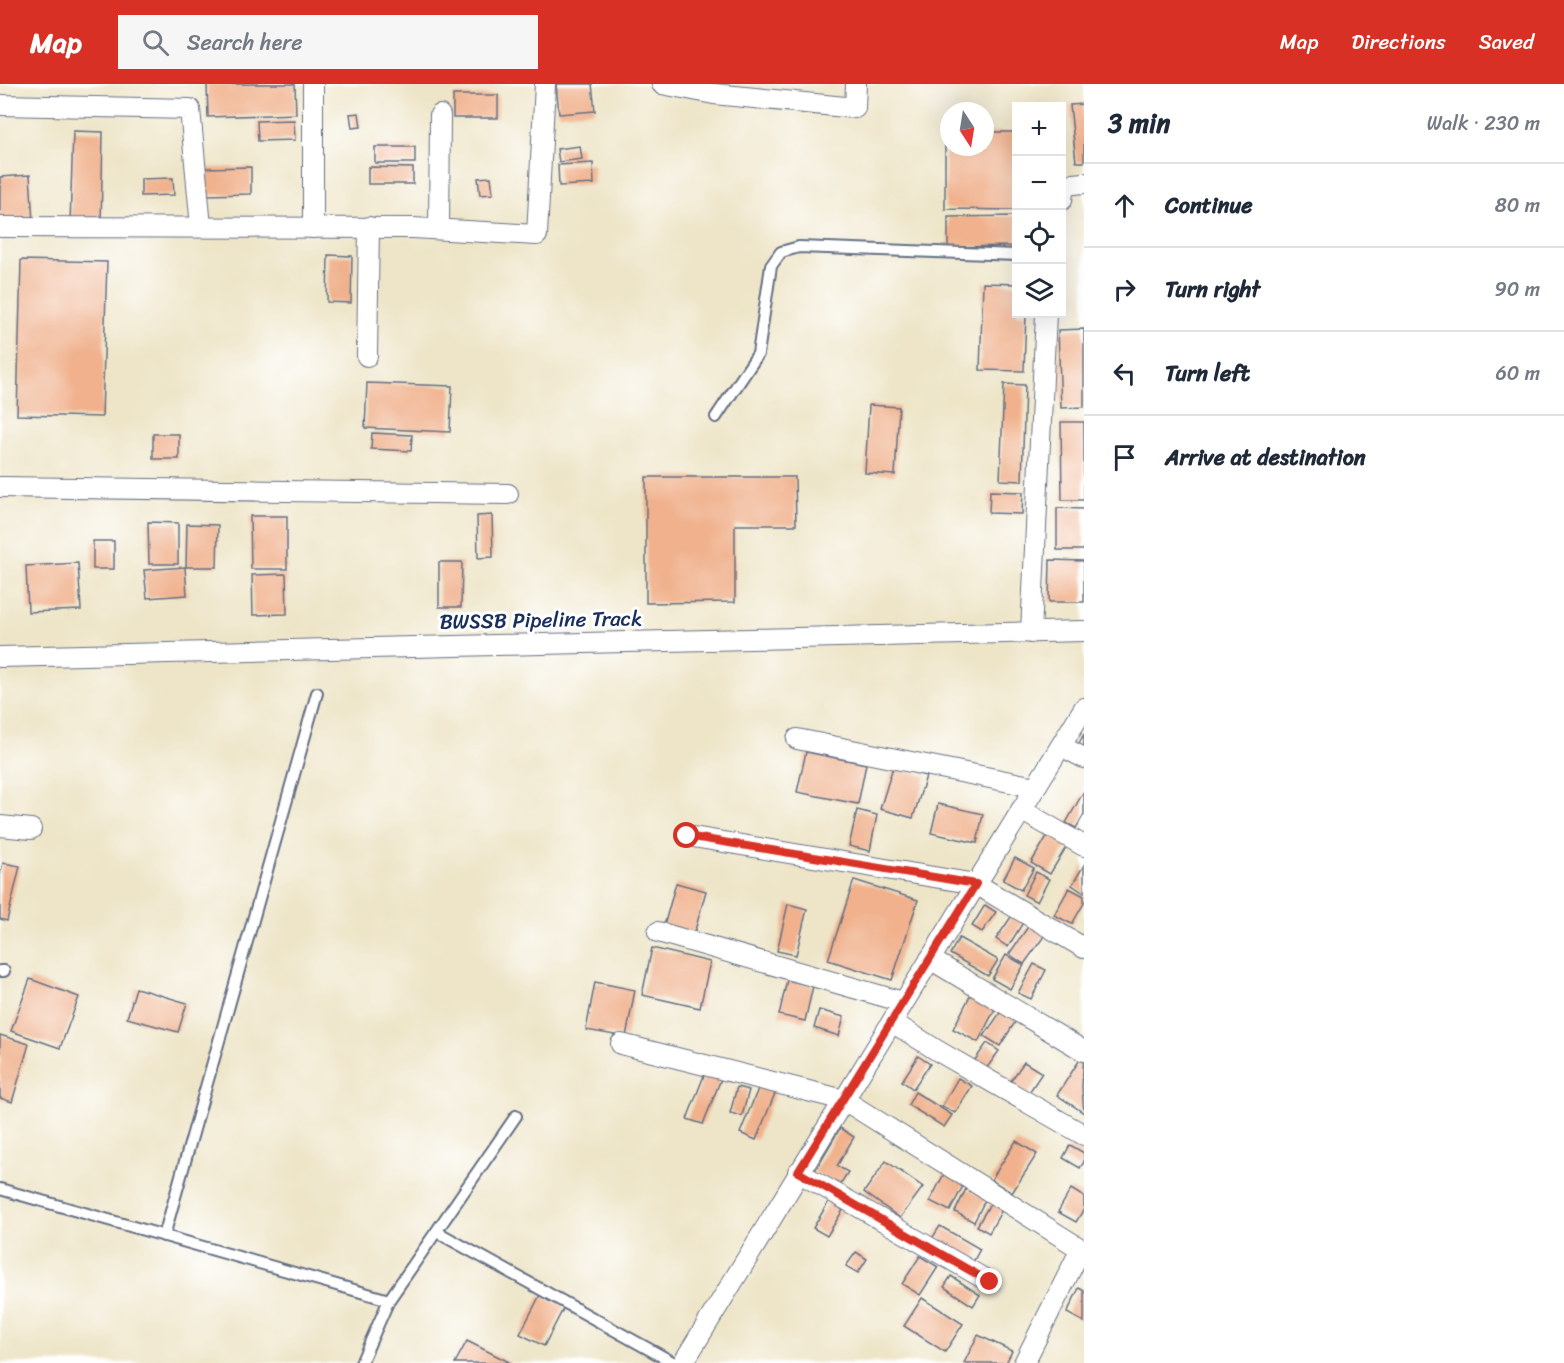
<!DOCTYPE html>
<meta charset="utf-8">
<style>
body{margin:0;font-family:Sriracha,sans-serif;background:#f6f6f7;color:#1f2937}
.controls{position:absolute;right:18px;top:18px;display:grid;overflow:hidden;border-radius:0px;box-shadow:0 6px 24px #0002}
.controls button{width:54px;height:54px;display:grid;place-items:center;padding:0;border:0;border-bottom:2px solid #e0e1e3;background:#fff;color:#1f2937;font:30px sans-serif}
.compass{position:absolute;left:940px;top:18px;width:54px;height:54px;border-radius:50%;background:#fff;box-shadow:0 6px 24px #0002;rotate:168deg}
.stop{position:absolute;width:18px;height:18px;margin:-14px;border:4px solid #d93025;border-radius:50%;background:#fff}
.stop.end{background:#d93025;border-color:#fff;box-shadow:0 2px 6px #0008}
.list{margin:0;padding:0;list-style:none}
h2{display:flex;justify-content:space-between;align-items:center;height:78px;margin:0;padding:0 24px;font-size:26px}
h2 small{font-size:20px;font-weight:400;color:#747a83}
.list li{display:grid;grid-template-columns:39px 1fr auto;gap:18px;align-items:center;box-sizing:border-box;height:84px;padding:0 24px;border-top:2px solid #e0e1e3}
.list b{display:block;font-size:22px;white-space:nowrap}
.list em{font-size:20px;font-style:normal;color:#747a83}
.icon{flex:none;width:33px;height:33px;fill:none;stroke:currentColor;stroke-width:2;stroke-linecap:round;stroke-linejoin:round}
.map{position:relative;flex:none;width:1084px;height:1279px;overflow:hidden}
header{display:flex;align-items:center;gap:36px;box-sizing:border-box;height:84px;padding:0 30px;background:#d93025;color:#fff}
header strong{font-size:28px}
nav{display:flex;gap:33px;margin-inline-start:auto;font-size:21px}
.search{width:420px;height:54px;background:#f6f6f7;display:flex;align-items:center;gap:15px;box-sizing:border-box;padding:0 21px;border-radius:0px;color:#747a83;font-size:22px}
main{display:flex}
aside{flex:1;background:#fff}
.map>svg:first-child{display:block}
</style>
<header>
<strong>Map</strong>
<div class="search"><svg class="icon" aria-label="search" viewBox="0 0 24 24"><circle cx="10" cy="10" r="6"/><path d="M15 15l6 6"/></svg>Search here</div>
<nav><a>Map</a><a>Directions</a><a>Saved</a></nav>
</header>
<main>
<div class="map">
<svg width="1084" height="1279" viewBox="0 0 1084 1279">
<rect width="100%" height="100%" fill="#fff"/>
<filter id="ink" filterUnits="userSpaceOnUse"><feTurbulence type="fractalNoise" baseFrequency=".0167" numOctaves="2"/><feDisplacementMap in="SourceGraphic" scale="12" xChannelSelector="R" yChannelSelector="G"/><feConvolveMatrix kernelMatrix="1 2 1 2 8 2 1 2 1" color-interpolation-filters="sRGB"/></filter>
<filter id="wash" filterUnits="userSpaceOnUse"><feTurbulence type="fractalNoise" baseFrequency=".008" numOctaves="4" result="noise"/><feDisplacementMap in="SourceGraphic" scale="24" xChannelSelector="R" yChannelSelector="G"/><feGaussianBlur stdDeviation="1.35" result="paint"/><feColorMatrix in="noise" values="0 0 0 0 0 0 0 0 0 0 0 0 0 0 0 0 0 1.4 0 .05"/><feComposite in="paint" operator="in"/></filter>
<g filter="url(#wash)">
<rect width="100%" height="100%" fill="#eee5c8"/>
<g id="blocks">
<g fill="#f0b18c">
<polygon points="207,0 295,0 296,30 208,33"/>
<polygon points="556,0 592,0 595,27 559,30"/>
<rect x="453" y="11" width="45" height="23"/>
<polygon points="1084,20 1084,78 1076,78 1070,21"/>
<polygon points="359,29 361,43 352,44 350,30"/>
<polygon points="294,36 295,56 258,57 257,37"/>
<polygon points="73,47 103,48 101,141 70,140"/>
<polygon points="945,48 949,48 949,63 985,63 985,48 1017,48 1017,126 945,125"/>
<polygon points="580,62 582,75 559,78 557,65"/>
<rect x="375" y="63" width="40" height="16"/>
<polygon points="593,79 594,100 559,102 558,81"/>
<polygon points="251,83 251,110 205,111 205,84"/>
<polygon points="368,83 413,84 413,100 368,100"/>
<polygon points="30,91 33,138 0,140 0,93"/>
<polygon points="491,93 493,110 480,111 478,94"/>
<polygon points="173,94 174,111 141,112 141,95"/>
<polygon points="1017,132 1017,162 948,163 948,133"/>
<polygon points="328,171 352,172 351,219 327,218"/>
<polygon points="21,176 107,178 102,333 17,331"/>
<polygon points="983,199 1017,200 1017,230 1026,230 1024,287 980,286"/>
<polygon points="1084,245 1084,323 1061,324 1058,246"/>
<polygon points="367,299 452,302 450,348 365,344"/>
<polygon points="1004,300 1025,301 1022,397 1000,396"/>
<polygon points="869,321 899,323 895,391 865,389"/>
<polygon points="1061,338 1084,338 1084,416 1062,416"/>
<polygon points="372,349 412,351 411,367 371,365"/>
<rect x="153" y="350" width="26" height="25"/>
<polygon points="646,393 795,393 796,441 735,441 735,518 646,519"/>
<polygon points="990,407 1023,408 1022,430 989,429"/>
<polygon points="1057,424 1084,425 1084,466 1057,466"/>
<polygon points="492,431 493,473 478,474 477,432"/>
<polygon points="250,432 287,432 287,485 251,485"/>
<polygon points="148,438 178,439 178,480 149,480"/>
<polygon points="187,440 218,441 217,483 186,483"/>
<rect x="93" y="457" width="21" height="28"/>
<polygon points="1050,476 1084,477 1084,518 1049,518"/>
<polygon points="439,478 462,478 461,523 439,523"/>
<polygon points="78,479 81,526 28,528 26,482"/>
<polygon points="185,483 187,511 147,514 144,486"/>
<polygon points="286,490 287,530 253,531 252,491"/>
<polygon points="1084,650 1084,664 1078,661"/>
<polygon points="806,668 866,680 858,720 797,708"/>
<polygon points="893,683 926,692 913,734 880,725"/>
<polygon points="1084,707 1084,730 1076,744 1066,739"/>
<polygon points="938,720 983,730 977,759 931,749"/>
<polygon points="857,726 877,731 870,767 849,762"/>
<polygon points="1049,749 1068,760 1050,790 1031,779"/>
<polygon points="1015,774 1034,784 1021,806 1003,796"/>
<polygon points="3,779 20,782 7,837 0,835 0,791"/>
<polygon points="1084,781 1084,809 1072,801"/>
<polygon points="1036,788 1049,795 1037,818 1024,811"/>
<polygon points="854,796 918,816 892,896 828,876"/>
<polygon points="676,799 706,807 694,850 664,842"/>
<polygon points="1069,804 1084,812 1084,819 1072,840 1054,831"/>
<polygon points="788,820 807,825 796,871 777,867"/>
<polygon points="985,821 996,828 982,848 972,842"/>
<polygon points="1013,830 1024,837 1008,863 996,855"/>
<polygon points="1030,840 1045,851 1024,880 1009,870"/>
<polygon points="959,854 998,876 988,892 950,870"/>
<polygon points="652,864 710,878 700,924 642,911"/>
<polygon points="1006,871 1024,881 1010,905 992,895"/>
<polygon points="1034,880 1046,886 1031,915 1018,909"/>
<polygon points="30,895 79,913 60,964 11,947"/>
<polygon points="787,896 813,902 805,937 779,931"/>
<polygon points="595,898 635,906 626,953 586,946"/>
<polygon points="136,904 187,919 178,948 127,934"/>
<polygon points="973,906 998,919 978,958 953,945"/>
<polygon points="1004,923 1019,932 1000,962 984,952"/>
<polygon points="819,926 844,933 839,952 814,944"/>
<polygon points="0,951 29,960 12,1018 0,1014"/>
<polygon points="987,959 999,967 984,988 972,980"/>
<polygon points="1084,969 1082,1003 1084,1029 1057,1011"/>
<polygon points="918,972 930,980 913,1005 902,997"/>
<polygon points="1024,978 1042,989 1026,1013 1008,1001"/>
<polygon points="705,989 721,995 703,1040 687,1035"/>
<polygon points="958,994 972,1002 955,1029 942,1022"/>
<polygon points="760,1000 776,1007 756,1056 740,1049"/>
<polygon points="737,1003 749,1006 742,1032 730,1029"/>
<polygon points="915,1008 952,1031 944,1043 908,1021"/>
<polygon points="840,1044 854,1053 837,1082 848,1088 839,1102 814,1088"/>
<polygon points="1016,1057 1037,1070 1012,1109 991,1096"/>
<polygon points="1070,1061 1084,1069 1084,1078 1080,1084 1063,1074"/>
<polygon points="886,1077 923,1103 900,1134 864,1108"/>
<polygon points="946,1086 966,1096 950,1127 930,1117"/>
<polygon points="966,1105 986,1114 974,1138 955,1128"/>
<polygon points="1071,1105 1084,1113 1084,1125 1076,1138 1058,1128"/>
<polygon points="829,1117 843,1126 827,1152 813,1144"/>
<polygon points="991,1118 1003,1124 989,1149 977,1142"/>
<polygon points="940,1142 980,1165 972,1180 931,1156"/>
<polygon points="856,1168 867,1175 858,1189 846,1182"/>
<polygon points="920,1172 938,1183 920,1211 902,1200"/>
<polygon points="951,1192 980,1211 973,1222 944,1203"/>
<polygon points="1079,1204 1084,1207 1084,1238 1067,1229"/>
<polygon points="540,1211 564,1223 544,1262 520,1250"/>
<polygon points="922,1214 963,1240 945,1268 904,1242"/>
<polygon points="978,1251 1012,1267 1006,1279 964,1279"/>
<polygon points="467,1257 511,1279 455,1279"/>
</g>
</g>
</g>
<g filter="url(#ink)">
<use href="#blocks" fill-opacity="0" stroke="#656f83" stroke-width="1.5"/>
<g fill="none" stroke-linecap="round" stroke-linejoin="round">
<g stroke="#656f83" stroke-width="14">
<g id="lane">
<polyline points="716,333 758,270 771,182 781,168 799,163 1017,171"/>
<polyline points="0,887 4,887"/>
<polyline points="0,1105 389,1216"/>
<polyline points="437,1148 674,1279"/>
<polyline points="164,1152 317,609"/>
<polyline points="361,1279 389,1216 516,1032"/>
</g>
</g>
<g stroke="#656f83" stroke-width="22">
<g id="street">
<polyline points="313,0 313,144"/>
<polyline points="662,0 714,10 855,24 856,0"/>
<polyline points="0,21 190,25 201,143"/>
<polyline points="1062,116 1064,101 1084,99"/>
<polyline points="0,143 413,144 537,151 545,0"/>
<polyline points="439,145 440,31"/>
<polyline points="367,272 369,143"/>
<polyline points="0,403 508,410"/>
<polyline points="1031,549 1046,230"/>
<polyline points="0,573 1084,547"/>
<polyline points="797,655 1035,703"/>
<polyline points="1061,662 1084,674"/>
<polyline points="1021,726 1084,762"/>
<polyline points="0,742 31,745"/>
<polyline points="687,752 976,800 1084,864"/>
<polyline points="658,848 903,918"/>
<polyline points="930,875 1084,967"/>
<polyline points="892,938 938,967 1084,1051"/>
<polyline points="621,960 844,1016 1081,1165 1024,1279"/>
<polyline points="798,1088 990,1198"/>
<polyline points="683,1279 1084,624"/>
</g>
</g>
<use href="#lane" stroke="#fff" stroke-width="10"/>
<use href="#street" stroke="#fff" stroke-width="20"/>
</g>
</g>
<g fill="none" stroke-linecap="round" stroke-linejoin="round" filter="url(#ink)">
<polyline stroke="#d93025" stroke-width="8" points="687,752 976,800 798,1088 990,1198"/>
</g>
<g text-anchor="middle" stroke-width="6" stroke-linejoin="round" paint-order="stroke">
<g font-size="21" fill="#1b2f5e" stroke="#fff">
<text transform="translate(541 536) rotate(-1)" y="7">BWSSB Pipeline Track</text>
</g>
</g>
</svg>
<div class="controls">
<button>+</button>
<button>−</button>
<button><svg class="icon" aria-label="locate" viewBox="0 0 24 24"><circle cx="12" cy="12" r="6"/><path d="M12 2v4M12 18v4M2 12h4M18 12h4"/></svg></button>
<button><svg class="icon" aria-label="layers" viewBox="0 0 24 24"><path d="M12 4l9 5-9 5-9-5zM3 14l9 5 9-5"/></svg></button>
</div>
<svg class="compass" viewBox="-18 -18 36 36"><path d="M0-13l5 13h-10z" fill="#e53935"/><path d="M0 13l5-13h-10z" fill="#747a83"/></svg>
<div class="stop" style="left:687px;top:752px"></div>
<div class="stop end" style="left:990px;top:1198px"></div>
</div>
<aside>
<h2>3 min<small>Walk · 230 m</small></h2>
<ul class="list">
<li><svg class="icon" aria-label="ahead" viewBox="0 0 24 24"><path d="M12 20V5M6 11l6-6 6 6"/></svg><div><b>Continue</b></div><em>80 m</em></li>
<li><svg class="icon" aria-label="right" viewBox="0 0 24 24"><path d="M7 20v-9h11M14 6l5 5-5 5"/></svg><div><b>Turn right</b></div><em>90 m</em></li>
<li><svg class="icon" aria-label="left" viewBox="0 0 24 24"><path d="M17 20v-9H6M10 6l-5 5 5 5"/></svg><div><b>Turn left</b></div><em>60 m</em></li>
<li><svg class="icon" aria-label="arrive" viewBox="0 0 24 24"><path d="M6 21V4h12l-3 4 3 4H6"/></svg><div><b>Arrive at destination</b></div></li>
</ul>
</aside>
</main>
